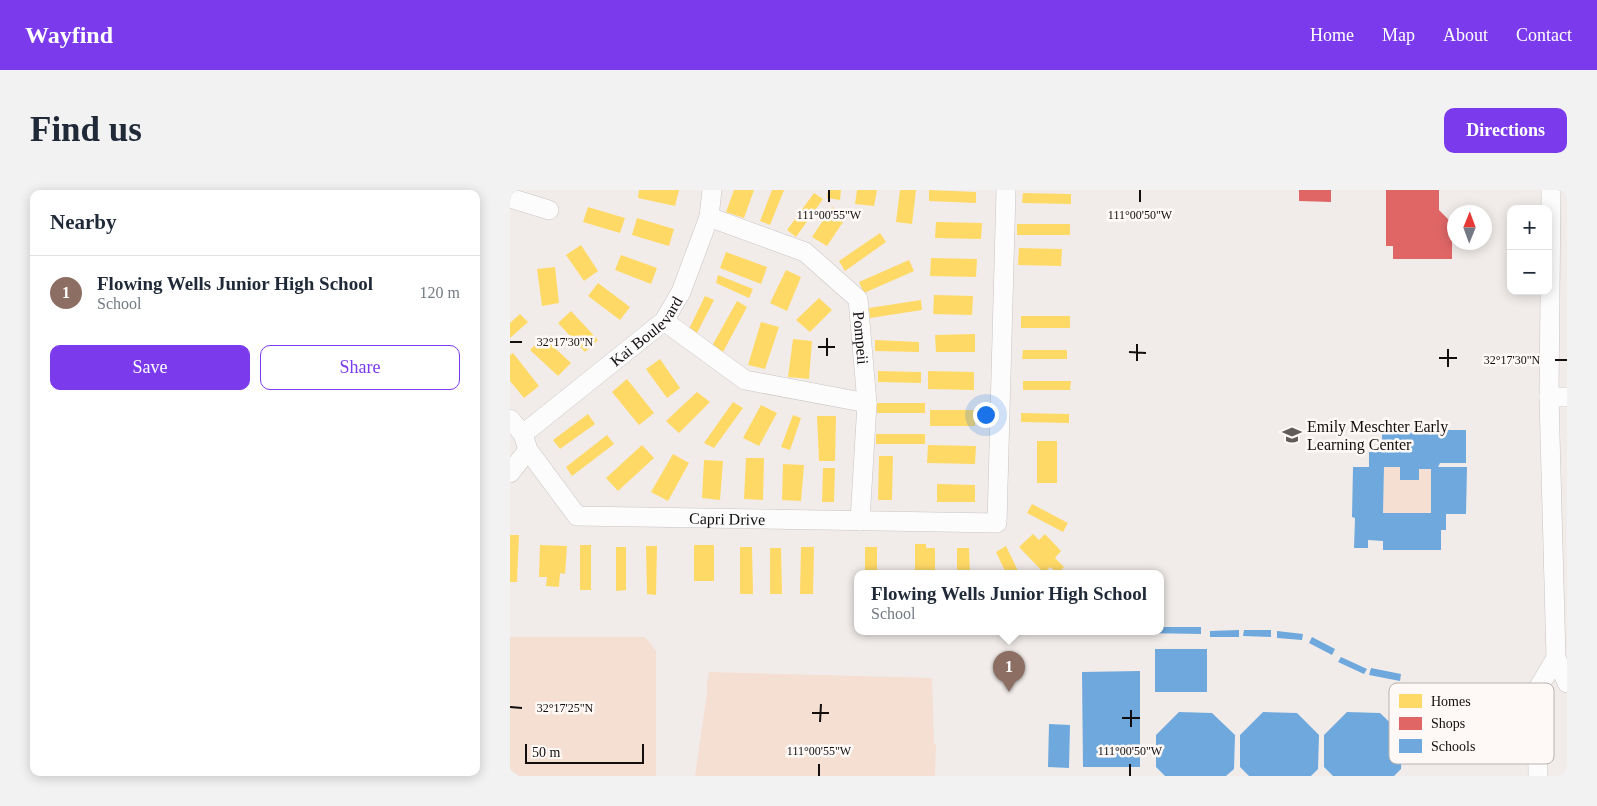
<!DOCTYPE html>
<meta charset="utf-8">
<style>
body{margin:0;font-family:Georgia,serif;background:#f2f2f3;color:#1f2937}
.controls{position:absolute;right:15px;top:15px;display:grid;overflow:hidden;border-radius:10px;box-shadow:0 2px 12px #0003}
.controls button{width:45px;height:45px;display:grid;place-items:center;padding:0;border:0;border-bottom:1px solid #e0e1e3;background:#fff;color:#1f2937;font:25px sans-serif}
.compass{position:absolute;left:937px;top:15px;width:45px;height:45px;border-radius:50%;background:#fff;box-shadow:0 2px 12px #0003;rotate:1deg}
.scale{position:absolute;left:15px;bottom:12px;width:119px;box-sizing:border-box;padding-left:5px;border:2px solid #110e0d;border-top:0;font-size:14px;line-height:18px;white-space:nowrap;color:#110e0d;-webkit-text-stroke:4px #fef9f6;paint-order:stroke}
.you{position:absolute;left:475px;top:224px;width:18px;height:18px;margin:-12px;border:4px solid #fff;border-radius:50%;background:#1a73e8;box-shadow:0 0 0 8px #1a73e833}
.badge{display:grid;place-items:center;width:32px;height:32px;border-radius:50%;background:#7c3aed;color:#fff;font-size:16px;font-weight:700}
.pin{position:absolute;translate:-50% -41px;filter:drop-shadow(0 1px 2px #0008)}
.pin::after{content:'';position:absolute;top:26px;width:18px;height:15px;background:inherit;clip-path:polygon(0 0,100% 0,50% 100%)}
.popup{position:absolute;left:344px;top:380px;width:310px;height:65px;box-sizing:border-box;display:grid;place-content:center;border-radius:10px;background:#fff;filter:drop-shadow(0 1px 4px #0005);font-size:16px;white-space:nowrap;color:#747a83}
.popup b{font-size:19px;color:#1f2937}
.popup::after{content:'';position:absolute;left:50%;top:100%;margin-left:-10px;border:10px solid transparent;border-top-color:#fff}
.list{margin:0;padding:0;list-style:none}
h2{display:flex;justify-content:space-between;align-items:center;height:65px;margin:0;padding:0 20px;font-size:21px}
h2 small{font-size:16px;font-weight:400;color:#747a83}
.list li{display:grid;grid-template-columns:32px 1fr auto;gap:15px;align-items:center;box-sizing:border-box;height:75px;padding:0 20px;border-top:1px solid #e0e1e3}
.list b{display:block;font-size:19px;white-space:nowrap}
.list p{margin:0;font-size:16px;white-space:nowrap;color:#747a83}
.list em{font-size:16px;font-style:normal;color:#747a83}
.actions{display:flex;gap:10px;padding:15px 20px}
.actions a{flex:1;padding:11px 0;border:1px solid #7c3aed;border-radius:10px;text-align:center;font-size:18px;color:#7c3aed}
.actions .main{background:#7c3aed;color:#fff}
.map{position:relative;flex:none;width:1057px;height:586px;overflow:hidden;border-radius:10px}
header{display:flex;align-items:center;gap:30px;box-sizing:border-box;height:70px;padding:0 25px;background:#7c3aed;color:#fff}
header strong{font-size:24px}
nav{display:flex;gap:28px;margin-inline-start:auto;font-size:18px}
.intro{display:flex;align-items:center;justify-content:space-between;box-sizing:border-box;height:120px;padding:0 30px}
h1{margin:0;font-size:35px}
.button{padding:12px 22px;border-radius:10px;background:#7c3aed;color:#fff;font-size:18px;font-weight:700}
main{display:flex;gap:30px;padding:0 30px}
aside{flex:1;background:#fff;border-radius:10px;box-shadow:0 2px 12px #0003}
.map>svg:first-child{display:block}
</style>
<header>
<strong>Wayfind</strong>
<nav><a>Home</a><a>Map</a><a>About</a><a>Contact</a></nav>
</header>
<div class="intro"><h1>Find us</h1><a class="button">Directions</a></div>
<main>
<aside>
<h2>Nearby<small></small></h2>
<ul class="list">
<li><span class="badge" style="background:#8d6e63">1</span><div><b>Flowing Wells Junior High School</b><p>School</p></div><em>120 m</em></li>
</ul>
<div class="actions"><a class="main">Save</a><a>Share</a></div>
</aside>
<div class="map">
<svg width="1057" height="586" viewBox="0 0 1057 586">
<rect width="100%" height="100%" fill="#f1ecea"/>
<g fill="#f5ded2">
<polygon points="874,277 890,277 890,290 909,290 909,279 921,279 921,323 873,323"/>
<polygon points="0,447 135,447 146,461 146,586 9,586 0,579"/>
<polygon points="199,482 422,488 424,554 426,554 425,586 185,586 197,503 197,490 198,490"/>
</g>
<g fill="#ffd966">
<polygon points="129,0 169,0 165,16 128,8"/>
<polygon points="224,0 244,0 234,28 216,22"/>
<polygon points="262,0 274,0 260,35 250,31"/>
<polygon points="318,0 331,0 330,10 317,8"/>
<polygon points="347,0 367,0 364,16 345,14"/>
<polygon points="390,0 406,0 402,34 386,32"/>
<polygon points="419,0 466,2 466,13 419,11"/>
<polygon points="304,3 313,9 286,47 277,40"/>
<polygon points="513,3 561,4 561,14 512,13"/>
<polygon points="78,17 115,28 110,43 73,32"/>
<polygon points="322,17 337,26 317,56 302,47"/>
<polygon points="127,28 164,39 159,56 122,45"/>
<polygon points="426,32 472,33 471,49 425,48"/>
<rect x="507" y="34" width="53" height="11"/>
<polygon points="370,43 376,52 335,81 329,71"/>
<polygon points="71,55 88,81 74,91 56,65"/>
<polygon points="509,58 552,59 551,76 508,75"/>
<polygon points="216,62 257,77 251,94 210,78"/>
<polygon points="111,65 147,78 141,94 105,80"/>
<polygon points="421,68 467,69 466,87 420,86"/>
<polygon points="399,70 404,81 354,103 349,92"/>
<polygon points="45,77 49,113 32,116 27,79"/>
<polygon points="276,80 291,87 277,121 260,113"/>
<polygon points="208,85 243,99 239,108 206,93"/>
<polygon points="88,93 120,117 110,130 78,106"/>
<polygon points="424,105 463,106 462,125 423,124"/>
<polygon points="195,106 204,110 187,143 179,139"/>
<polygon points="309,108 322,120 300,142 286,130"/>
<polygon points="411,110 412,120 360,128 359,118"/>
<polygon points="227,111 237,117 213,162 202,156"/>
<polygon points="61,121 88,150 75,162 48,133"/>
<polygon points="10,124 18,132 0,148 0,133"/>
<rect x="511" y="126" width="49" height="12"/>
<polygon points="251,132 269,137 255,179 238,175"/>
<polygon points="465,144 465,162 426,162 425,145"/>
<polygon points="33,147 61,173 48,186 20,160"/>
<polygon points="283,149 302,151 299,189 278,187"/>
<polygon points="365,150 409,152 409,162 365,161"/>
<polygon points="513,160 557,160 557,169 512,169"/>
<polygon points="3,163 29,196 14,208 0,191 0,165"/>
<polygon points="150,169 170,198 157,208 136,179"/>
<polygon points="368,181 411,182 411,193 368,192"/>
<polygon points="418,181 464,182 464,200 418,199"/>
<polygon points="117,189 144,223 129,235 102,202"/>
<polygon points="513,191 561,191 560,200 513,200"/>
<polygon points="187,202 200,212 169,243 156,231"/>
<polygon points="223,212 233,218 204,258 194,253"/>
<rect x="367" y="213" width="48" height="10"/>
<polygon points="251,215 267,223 249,256 233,248"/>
<rect x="420" y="220" width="45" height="16"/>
<polygon points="511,223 559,224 559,233 511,232"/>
<polygon points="78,224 85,234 50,259 43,250"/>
<polygon points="283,225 291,228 280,260 271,257"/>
<polygon points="307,226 326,226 325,271 309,271"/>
<rect x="366" y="244" width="49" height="10"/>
<polygon points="97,245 104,254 62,286 56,277"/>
<rect x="527" y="251" width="20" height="42"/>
<polygon points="132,255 144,268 108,301 96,288"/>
<polygon points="418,255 466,256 465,274 417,273"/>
<polygon points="163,264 179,273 158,311 141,302"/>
<polygon points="369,266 383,266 382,310 368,310"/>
<polygon points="236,268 254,268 253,310 234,309"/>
<polygon points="194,270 213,271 210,310 192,308"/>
<polygon points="273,274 294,275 291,311 272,310"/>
<polygon points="313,278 325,278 324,312 312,312"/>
<polygon points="427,294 465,295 465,312 427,312"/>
<polygon points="522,314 558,333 553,342 517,323"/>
<polygon points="523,344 529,350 535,344 551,361 545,368 554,377 548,383 540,377 534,383 509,357"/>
<polygon points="0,345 9,345 7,392 0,392"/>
<polygon points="405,354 416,354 416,358 425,358 425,383 405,383"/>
<polygon points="30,355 57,356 55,384 50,383 49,397 36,396 37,387 29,387"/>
<rect x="70" y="355" width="11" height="45"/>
<rect x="184" y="355" width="20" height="36"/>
<polygon points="136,356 147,356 146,405 137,404"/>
<polygon points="496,356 509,383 496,383 486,362"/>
<polygon points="106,357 116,357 116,400 106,401"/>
<polygon points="230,357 242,357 243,404 230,404"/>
<polygon points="291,357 304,357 303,404 290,404"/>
<rect x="355" y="357" width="12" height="26"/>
<polygon points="260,358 271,358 272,404 260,404"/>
<polygon points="447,358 459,358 460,383 447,383"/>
</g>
<g fill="#e06666">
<polygon points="789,0 821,0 821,12 789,11"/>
<polygon points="876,0 929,0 929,20 942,33 942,69 883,69 883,56 876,56"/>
</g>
<g fill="#6fa8dc" fill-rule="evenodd">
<path d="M909 240H956V273H930L928 277H957L956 324H936V340H931V360H873V351L858 350V358H844L845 328 842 327 843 277H859V262H872V242L909 243ZM874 277H890V290H909V279H921V323H873Z"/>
<polygon points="650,437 691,437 691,444 632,443 632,441 650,441"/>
<polygon points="729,440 729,447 700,447 700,441"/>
<polygon points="734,440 761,440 761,447 733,446"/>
<polygon points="767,441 793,444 792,450 767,448"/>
<polygon points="802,447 825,459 822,465 799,453"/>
<rect x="645" y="459" width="52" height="43"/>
<polygon points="831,467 857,479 854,484 828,472"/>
<polygon points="861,478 891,484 890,491 859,485"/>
<polygon points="630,481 630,577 573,577 572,482"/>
<polygon points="669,522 702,523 725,545 724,579 716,586 655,586 646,577 646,545"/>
<polygon points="753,522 787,523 809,545 808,579 801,586 739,586 730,577 730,545"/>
<polygon points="837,522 870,523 893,545 891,579 884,586 823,586 814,577 814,545"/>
<polygon points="539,534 560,535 559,578 538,577"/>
</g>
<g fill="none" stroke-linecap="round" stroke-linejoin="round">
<g stroke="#c8c4c3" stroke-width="20">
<g id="minor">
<polyline points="1041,0 1039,207 1046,468 1057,493"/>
<polyline points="0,8 39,20"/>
<path id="s1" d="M199 27 295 62 348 109 357 213 350 331"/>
<polyline points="154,131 235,190 357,213"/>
<polyline points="1039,207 1057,207"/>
<path id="s2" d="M0 229 13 244 18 260 67 326 487 333 496 0"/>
<path id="s3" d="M13 244 154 131 171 102 199 27 202 0"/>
<polyline points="0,283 18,260"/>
<polyline points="1028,586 1027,500 1046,468"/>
</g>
</g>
<use href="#minor" stroke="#fdfcfc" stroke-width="19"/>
</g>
<path fill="none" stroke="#110e0d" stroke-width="2" d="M319 12V0M630 12V0M0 152H12M308 157H325M619 162 636 163M317 166V148M929 168H947M1045 170H1057M627 171V154M938 177V159M0 517 12 518M302 523H319M612 528H630M310 532 311 514M621 537V520M309 586V574M620 586V574"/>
<defs>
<g id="school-bare" transform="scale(1.5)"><path d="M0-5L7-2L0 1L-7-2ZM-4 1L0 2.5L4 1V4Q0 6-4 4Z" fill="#5f5c5a" stroke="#fef9f6" stroke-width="2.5" paint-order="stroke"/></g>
</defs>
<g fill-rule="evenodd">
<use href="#school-bare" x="782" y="245"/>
</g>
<g text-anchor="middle" stroke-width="5" stroke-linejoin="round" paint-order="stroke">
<g font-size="16" fill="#110e0d" stroke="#fef9f6">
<text dy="6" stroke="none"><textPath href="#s3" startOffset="161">Kai Boulevard</textPath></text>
<text dy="6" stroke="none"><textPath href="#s1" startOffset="212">Pompeii</textPath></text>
<text dy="6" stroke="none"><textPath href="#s2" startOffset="269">Capri Drive</textPath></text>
</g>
<g font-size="16" fill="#110e0d" stroke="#fef9f6" text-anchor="start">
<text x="797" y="242">Emily Meschter Early<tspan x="797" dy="18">Learning Center</tspan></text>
</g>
</g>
<rect x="879" y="493" width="165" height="81" rx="8" fill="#fef9f6" stroke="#b7b2b0" stroke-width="1"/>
<rect x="889" y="504" width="23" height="14" fill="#ffd966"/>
<rect x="889" y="527" width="23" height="13" fill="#e06666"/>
<rect x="889" y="549" width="23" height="14" fill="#6fa8dc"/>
<g font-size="14" fill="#110e0d">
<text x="921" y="516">Homes</text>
<text x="921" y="538">Shops</text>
<text x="921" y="561">Schools</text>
</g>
<g font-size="12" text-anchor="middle" fill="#110e0d" stroke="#fef9f6" stroke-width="5" stroke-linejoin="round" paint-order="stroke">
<text x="319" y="29">111°00'55"W</text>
<text x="630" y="29">111°00'50"W</text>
<text x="55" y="156">32°17'30"N</text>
<text x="1002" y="174">32°17'30"N</text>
<text x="55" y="522">32°17'25"N</text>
<text x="309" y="565">111°00'55"W</text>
<text x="620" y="565">111°00'50"W</text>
</g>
</svg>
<div class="controls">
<button>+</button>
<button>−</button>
</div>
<svg class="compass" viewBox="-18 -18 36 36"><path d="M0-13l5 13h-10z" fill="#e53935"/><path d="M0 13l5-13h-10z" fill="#747a83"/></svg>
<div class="scale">50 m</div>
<div class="you"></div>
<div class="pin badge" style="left:499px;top:502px;background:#8d6e63">1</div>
<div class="popup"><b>Flowing Wells Junior High School</b>School</div>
</div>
</main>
